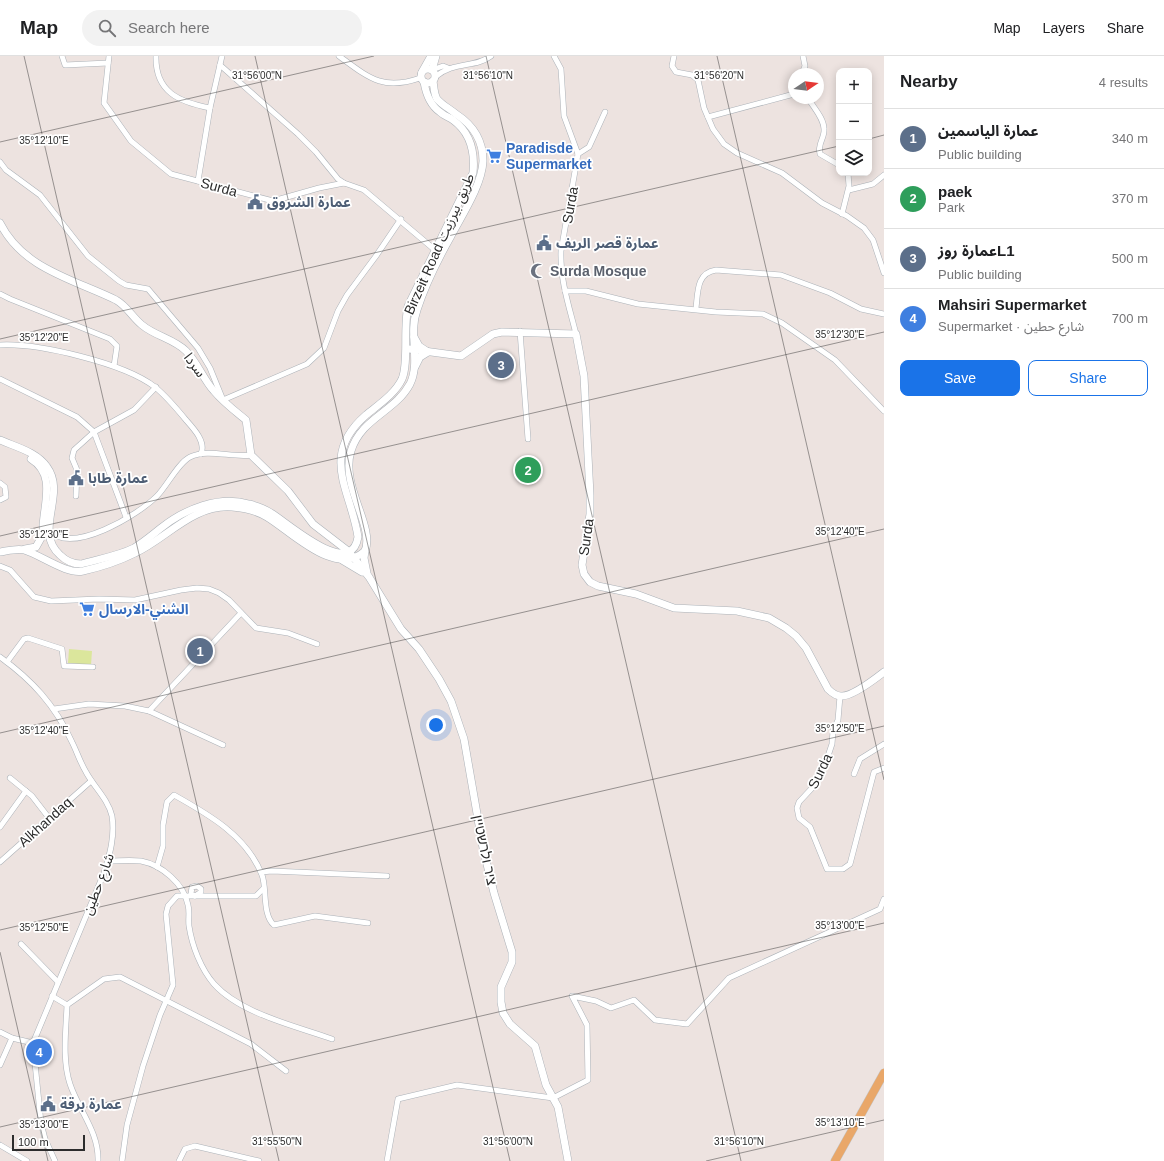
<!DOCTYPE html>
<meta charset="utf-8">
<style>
body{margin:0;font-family:Arial,"Noto Sans Arabic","Noto Sans Hebrew",sans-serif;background:#f2f2f2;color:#202124}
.controls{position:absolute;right:12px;top:12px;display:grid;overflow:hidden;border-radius:8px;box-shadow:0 2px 10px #0003}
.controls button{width:36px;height:36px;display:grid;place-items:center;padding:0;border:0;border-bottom:1px solid #e0e0e0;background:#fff;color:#202124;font:20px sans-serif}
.compass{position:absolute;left:788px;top:12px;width:36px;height:36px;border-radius:50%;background:#fff;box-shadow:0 2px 10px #0003;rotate:77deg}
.scale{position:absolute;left:12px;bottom:10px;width:73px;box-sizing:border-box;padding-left:4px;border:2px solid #2c2c2c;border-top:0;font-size:11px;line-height:14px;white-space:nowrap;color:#2c2c2c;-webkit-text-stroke:3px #fff;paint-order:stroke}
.you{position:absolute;left:436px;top:669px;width:14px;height:14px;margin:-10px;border:3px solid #fff;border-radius:50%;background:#1a73e8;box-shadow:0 0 0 6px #1a73e833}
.badge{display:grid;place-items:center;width:26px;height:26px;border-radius:50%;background:#1a73e8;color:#fff;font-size:13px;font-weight:700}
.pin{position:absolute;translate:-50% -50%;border:2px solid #fff;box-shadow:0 1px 4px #0006}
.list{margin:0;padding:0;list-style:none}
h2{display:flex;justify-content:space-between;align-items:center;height:52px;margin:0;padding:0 16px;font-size:17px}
h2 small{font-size:13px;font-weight:400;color:#757577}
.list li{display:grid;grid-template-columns:26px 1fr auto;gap:12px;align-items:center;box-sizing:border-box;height:60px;padding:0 16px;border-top:1px solid #e0e0e0}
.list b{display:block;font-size:15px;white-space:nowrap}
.list p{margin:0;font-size:13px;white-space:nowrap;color:#757577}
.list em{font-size:13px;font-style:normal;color:#757577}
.actions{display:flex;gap:8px;padding:12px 16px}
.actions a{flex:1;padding:9px 0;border:1px solid #1a73e8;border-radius:8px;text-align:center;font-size:14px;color:#1a73e8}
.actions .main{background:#1a73e8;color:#fff}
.icon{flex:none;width:22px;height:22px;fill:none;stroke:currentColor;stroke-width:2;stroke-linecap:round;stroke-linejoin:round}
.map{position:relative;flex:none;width:884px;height:1105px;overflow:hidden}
header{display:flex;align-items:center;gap:24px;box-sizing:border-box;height:56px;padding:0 20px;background:#fff;border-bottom:1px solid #e0e0e0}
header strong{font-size:19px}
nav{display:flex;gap:22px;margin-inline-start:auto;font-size:14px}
.search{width:280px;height:36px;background:#f2f2f2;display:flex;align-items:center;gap:10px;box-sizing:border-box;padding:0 14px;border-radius:22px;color:#757577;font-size:15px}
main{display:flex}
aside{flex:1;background:#fff}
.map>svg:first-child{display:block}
</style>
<header>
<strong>Map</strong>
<div class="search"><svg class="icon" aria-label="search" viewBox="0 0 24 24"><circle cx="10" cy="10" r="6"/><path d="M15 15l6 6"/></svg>Search here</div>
<nav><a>Map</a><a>Layers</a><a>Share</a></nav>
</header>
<main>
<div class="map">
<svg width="884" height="1105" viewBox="0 0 884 1105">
<rect width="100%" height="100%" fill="#ede3e0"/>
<polygon fill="#dbe69c" points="69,593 92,595 91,609 68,607"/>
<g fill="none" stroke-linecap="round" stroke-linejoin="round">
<g stroke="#acb2b8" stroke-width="6">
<g id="street">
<polyline points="62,0 65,9 108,7"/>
<polyline points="109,0 104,47 131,85 171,118 273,145 319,132 344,127 364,134 435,194"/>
<path d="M156 0C155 36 179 46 210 52"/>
<path d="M339 0C369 22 383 35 420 22"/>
<path d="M554 0 561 13 564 60 578 98 561 195C560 224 569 250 576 278"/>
<polyline points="674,0 672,10 676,16 692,19 698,24 704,52 713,73 724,88 737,97 782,117 822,147 847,160 864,172 873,184 884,217"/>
<polyline points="220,9 298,78 316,96 338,123 344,127"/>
<polyline points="432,14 443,10 448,12"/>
<polyline points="802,18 805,10 803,0"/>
<path d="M435 21C454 5 475 12 491 0"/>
<path d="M808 42C813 51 824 62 824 73 825 82 817 88 820 98L839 109"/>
<polyline points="708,61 794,38"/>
<polyline points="578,98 589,91 605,56"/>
<polyline points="0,106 6,114 40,139 88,200 119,225 126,229 148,233 198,292 210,312 223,344 307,308 324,292 338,255 347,239 376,200 401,163"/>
<polyline points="198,125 210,52 222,0"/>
<polyline points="849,134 873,128 884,119"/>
<polyline points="842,158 849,130 848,117"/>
<polyline points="565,235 586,235 638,248 716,256 763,258 782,267 835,304 884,355"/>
<polyline points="0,238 10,243 110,283 117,290 114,310"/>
<path d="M696 252C698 237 696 217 716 214L781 219 830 237 861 253 884 258"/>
<polyline points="520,275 528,383"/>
<path d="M0 289C38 287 124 307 155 331 166 340 177 353 186 364 195 374 206 386 201 398"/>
<polyline points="0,323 77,361 94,376 126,461"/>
<polyline points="0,427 5,431 6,441 0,444"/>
<polyline points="76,440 77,414 72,402 74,394 94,376 134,354 156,331"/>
<path d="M49 474C71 500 138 459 157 440 167 430 178 407 190 401 208 392 232 402 251 399"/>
<polyline points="0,510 10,514 34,541 51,545 99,543 135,544 181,534 197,532 209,533 219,537 229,544 256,572 288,577 317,588"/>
<path d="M0 601C32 624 55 649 72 686 77 696 80 706 86 716 94 731 108 743 112 760 115 780 110 798 104 817L33 987 41 1067 45 1083 55 1105"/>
<polyline points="7,606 24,583 28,582 62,593 64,610 93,611"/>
<polyline points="840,640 838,664 833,675 832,688 827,703 813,731 799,746 797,752 799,762 810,771 827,813 843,813 850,808 874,716 884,712"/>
<polyline points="54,653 89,648 125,650 149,655 223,689"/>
<polyline points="149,655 241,557"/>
<polyline points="854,718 860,703 884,688"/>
<polyline points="10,722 32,740 49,762"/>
<polyline points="0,771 26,735"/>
<path d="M108 805C119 805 130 804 141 805 162 809 184 828 188 849 190 856 188 863 189 870 192 890 201 913 214 928 241 958 296 970 332 983"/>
<polyline points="0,806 91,725"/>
<path d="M157 811 163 790V769L167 746 174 739C208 758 247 780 262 819 267 831 262 859 274 869L315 860 368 867"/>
<polyline points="261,816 272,815 387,820"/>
<polyline points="195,840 191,838 192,831 197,830 201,833 201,836 195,840"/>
<polyline points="21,888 58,926"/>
<path d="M52 940 67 949C66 974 62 1004 70 1028 79 1055 99 1076 98 1105"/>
<polyline points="67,949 104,923 120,921 251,988 286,1015"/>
<polyline points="0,976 12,982 33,987"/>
<polyline points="0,1009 12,982"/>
<polyline points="0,1089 27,1105"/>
<polyline points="122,1105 127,1069 143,1010 160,959 173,929 166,858 168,850 177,840 256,840 263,833"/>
<polyline points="179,1105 185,1093 195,1090 259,1105"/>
<polyline points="387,1105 398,1043 457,1029 553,1042 588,1024 587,969 572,940 596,945 611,952 634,944 655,964 687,968 729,922 880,853 884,843"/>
</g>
</g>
<g stroke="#acb2b8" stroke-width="8">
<g id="secondary">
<circle cx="428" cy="20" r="7"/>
<polyline points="432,14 436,0"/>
<polyline points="422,16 431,0"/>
<path d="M0 167C23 213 73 223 116 244 127 250 132 261 142 269 155 280 174 283 186 295 198 307 203 323 214 335 223 346 235 355 246 364L251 399 288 435 313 468 348 495 354 502 369 521 401 573 419 593 439 623 451 645 464 683 483 792 494 837 512 896V906L501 931V946L503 957 510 968 535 990 546 1029 558 1051 568 1105"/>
<polyline points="414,281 419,290 428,296 420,301 415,311"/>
<path d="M409 293 461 300 493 278 502 276 576 278 584 320 590 439V458L582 509 584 518 590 526 598 530 636 538 674 552 737 555 769 562 786 572 796 580 806 592 828 633C831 636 835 640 841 640 852 641 875 623 884 616"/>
<path d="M0 384C16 391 37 396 47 411 67 438 33 475 60 499 66 505 73 508 81 508 99 503 118 500 134 492 144 486 152 479 161 472 185 453 219 439 249 448 257 450 265 453 271 457 287 466 351 525 358 481 351 434 319 400 366 359 378 349 395 338 402 323 409 307 403 272 408 250L473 117C475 97 471 77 453 64 449 61 444 60 440 56 430 49 426 38 424 26"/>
<path d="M31 403C56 418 44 447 43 471L48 473"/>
<polyline points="25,493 36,491 45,475 48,473"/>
<polyline points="365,495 364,502 367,517"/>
<path d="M0 496C7 495 17 492 24 494 41 499 67 519 83 515 101 511 119 505 135 497 166 483 193 448 232 451 244 452 257 455 267 461 292 476 335 522 365 495 375 470 340 430 351 395 361 362 395 356 410 328 421 306 408 278 417 254 425 229 438 203 451 180 462 159 482 129 483 105 483 84 473 69 456 58 450 53 442 49 437 43 434 38 434 31 433 25"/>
<polyline points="342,504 362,516"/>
</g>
</g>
<g stroke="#c4c4c4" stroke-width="9">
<polyline id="primary" points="835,1105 884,1017"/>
</g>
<use href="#street" stroke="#fff" stroke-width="5"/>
<use href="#secondary" stroke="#fff" stroke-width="7"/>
<use href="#primary" stroke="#e9a769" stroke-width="8"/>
</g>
<path fill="none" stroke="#2c2c2c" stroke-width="1" stroke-opacity="0.45" d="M24 0 279 1105M255 0 510 1105M486 0 741 1105M717 0 884 724M869 83 884 79M0 86 374 0M0 283 839 90M0 480 884 276M0 677 884 473M0 874 884 670M0 896 48 1105M0 1071 884 867M706 1105 884 1064"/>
<defs>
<g id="supermarket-bare" transform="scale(1.2)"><path d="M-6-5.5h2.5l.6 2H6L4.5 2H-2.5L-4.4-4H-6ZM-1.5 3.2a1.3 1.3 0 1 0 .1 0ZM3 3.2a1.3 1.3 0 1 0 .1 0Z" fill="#3f7fe0" stroke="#fff" stroke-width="2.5" paint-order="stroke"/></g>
<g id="civic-bare" transform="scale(1.2)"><path d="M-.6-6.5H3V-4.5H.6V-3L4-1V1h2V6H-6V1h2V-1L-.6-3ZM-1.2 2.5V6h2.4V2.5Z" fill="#5c6f8a" stroke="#fff" stroke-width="2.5" paint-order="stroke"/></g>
<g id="mosque-bare" transform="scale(1.2)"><path d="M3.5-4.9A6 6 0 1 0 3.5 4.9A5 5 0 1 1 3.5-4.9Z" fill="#6b7280" stroke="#fff" stroke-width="2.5" paint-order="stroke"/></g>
</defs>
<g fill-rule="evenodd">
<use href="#supermarket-bare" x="494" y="100"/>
<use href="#civic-bare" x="255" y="146"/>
<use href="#civic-bare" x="544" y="187"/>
<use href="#mosque-bare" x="538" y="215"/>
<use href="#civic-bare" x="76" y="422"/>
<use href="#supermarket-bare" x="87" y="553"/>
<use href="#civic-bare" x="48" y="1048"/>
</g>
<g text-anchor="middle" stroke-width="3.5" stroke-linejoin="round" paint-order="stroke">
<g font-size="14" font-weight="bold" fill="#366cbe" stroke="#fff" text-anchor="start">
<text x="506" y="97">Paradisde<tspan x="506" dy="16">Supermarket</tspan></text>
<text x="99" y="558">الشني-الارسال</text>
</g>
<g font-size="14" fill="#2c2c2c" stroke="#fff">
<text transform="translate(219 131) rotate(15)" y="5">Surda</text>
<text transform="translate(570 149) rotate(-80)" y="5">Surda</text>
<text transform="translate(439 188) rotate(-66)" y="5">Birzeit Road طريق بيرزيت</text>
<text transform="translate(195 309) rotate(54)" y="5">سردا</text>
<text transform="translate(586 481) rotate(-82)" y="5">Surda</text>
<text transform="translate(820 715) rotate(-64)" y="5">Surda</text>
<text transform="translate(45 766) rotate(-42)" y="5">Alkhandaq</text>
<text transform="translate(485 794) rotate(78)" y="5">ציר ולרשטיין</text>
<text transform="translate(98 828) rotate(-69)" y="5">شارع حطين</text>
</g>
<g font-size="14" font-weight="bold" fill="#4e5e75" stroke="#fff" text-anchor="start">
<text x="267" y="151">عمارة الشروق</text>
<text x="556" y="192">عمارة قصر الريف</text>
<text x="88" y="427">عمارة طابا</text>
<text x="60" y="1053">عمارة برقة</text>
</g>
<g font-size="14" font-weight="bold" fill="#5b616d" stroke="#fff" text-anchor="start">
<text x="550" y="220">Surda Mosque</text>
</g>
</g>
<g font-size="10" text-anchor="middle" fill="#2c2c2c" stroke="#fff" stroke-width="3.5" stroke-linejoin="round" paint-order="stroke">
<text x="257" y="23">31°56'00"N</text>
<text x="488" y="23">31°56'10"N</text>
<text x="719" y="23">31°56'20"N</text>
<text x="44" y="88">35°12'10"E</text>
<text x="840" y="282">35°12'30"E</text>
<text x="44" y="285">35°12'20"E</text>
<text x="840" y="479">35°12'40"E</text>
<text x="44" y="482">35°12'30"E</text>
<text x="840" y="676">35°12'50"E</text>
<text x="44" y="678">35°12'40"E</text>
<text x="840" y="873">35°13'00"E</text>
<text x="44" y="875">35°12'50"E</text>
<text x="840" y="1070">35°13'10"E</text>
<text x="44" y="1072">35°13'00"E</text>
<text x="277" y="1089">31°55'50"N</text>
<text x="508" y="1089">31°56'00"N</text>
<text x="739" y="1089">31°56'10"N</text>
</g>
</svg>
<div class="controls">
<button>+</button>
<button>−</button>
<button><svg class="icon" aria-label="layers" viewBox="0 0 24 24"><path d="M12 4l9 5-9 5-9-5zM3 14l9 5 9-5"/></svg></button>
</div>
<svg class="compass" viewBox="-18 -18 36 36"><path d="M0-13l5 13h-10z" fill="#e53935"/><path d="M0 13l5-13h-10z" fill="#757577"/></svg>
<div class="scale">100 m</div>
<div class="you"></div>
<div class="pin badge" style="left:200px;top:595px;background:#5c6f8a">1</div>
<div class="pin badge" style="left:528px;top:414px;background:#2e9e5b">2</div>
<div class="pin badge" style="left:501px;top:309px;background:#5c6f8a">3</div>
<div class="pin badge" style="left:39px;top:996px;background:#3f7fe0">4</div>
</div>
<aside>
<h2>Nearby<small>4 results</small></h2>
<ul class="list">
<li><span class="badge" style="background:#5c6f8a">1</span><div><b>عمارة الياسمين</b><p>Public building</p></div><em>340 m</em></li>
<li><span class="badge" style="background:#2e9e5b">2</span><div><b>paek</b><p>Park</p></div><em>370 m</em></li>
<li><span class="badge" style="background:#5c6f8a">3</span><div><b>عمارة روزL1</b><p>Public building</p></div><em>500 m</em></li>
<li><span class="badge" style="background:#3f7fe0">4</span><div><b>Mahsiri Supermarket</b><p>Supermarket · شارع حطين</p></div><em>700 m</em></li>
</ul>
<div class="actions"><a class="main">Save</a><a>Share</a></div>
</aside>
</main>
